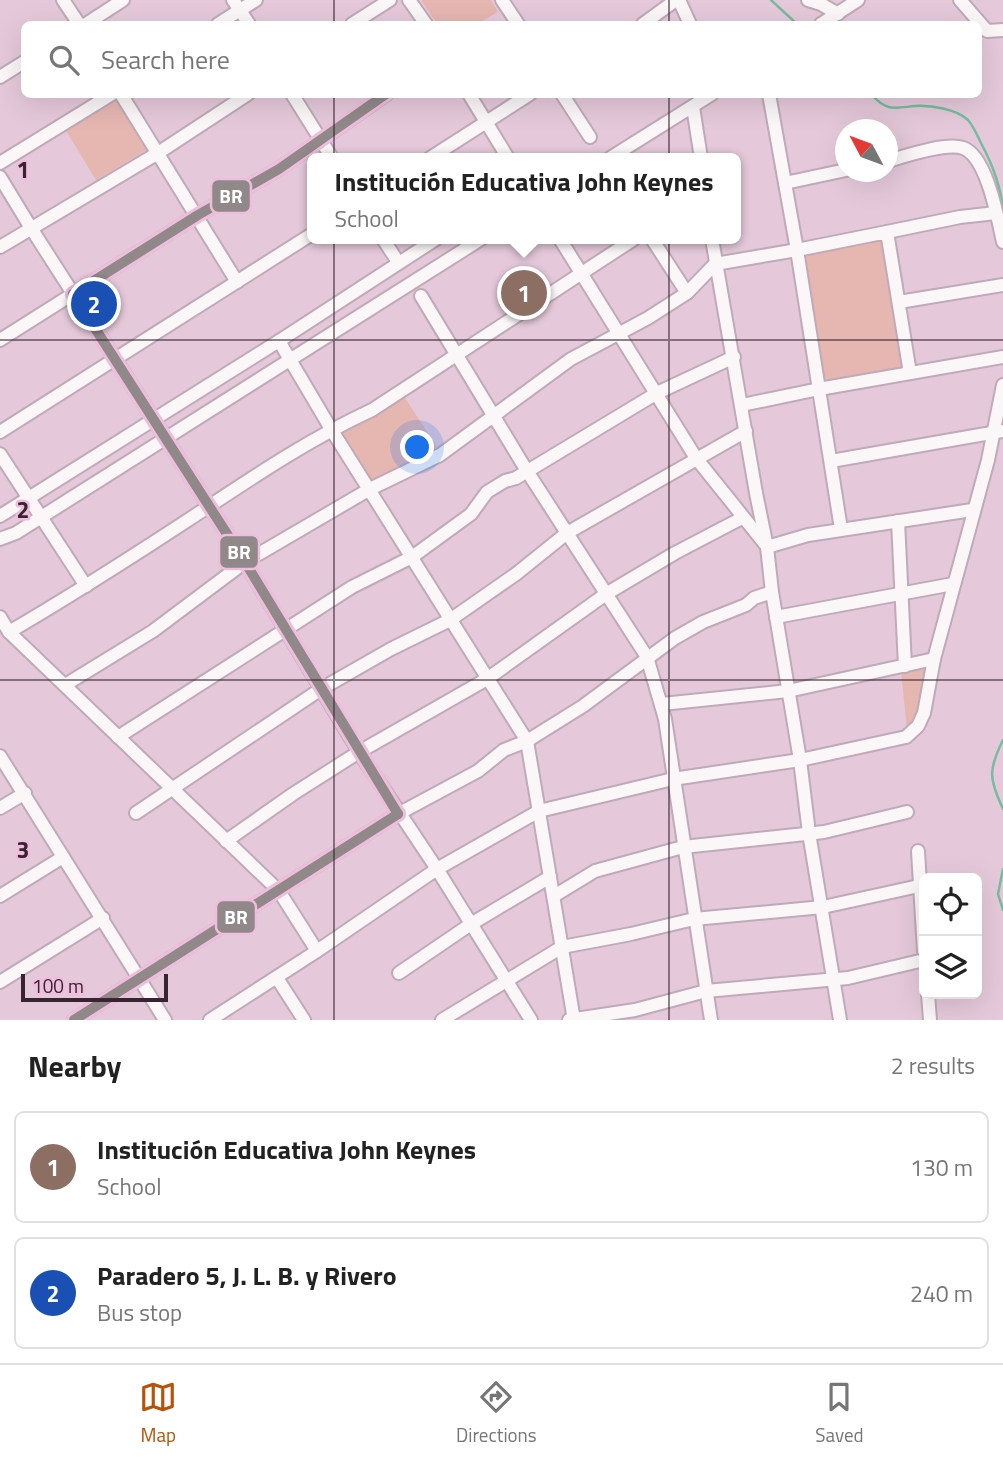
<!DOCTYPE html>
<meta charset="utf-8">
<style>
body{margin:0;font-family:"Titillium Web",sans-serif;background:#f2f2f2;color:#222}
.controls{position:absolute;right:21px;bottom:21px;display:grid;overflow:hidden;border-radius:10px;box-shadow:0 7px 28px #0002}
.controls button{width:63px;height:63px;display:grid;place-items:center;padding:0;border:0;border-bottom:2px solid #e0e0e0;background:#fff;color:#222;font:35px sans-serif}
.compass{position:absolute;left:835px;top:119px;width:63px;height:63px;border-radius:50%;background:#fff;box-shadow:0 7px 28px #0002;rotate:311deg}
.scale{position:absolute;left:21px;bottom:18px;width:147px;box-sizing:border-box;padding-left:7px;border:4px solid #372430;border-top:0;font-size:19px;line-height:24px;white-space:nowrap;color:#372430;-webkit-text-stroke:5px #f0bedd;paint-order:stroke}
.you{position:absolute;left:418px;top:448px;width:24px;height:24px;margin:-18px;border:5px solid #fff;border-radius:50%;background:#1a73e8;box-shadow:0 0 0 10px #1a73e833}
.badge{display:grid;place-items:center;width:46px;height:46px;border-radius:50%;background:#b45309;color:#fff;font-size:23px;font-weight:700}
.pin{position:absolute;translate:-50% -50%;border:4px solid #fff;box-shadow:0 2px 7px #0006}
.popup{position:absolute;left:307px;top:153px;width:434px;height:91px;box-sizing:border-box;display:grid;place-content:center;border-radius:10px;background:#fff;filter:drop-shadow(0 2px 5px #0005);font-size:23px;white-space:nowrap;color:#767676}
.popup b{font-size:26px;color:#222}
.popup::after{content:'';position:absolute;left:50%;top:100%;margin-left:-14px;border:14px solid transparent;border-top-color:#fff}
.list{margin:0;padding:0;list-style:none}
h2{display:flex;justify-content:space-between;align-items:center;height:91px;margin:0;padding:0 28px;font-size:30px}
h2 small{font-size:23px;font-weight:400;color:#767676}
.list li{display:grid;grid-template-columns:46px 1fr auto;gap:21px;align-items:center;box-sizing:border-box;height:112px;margin:0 14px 14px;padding:0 14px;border:2px solid #e0e0e0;border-radius:10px}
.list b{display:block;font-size:26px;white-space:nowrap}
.list p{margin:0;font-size:23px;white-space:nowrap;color:#767676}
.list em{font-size:23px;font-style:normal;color:#767676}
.icon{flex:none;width:38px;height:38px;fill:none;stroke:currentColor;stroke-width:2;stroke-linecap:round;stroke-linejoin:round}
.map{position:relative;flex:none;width:1003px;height:1020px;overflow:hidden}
.search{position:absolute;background:#fff;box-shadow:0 7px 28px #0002;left:21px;right:21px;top:21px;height:77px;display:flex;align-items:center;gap:18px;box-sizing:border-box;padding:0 24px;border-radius:10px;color:#767676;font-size:26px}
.sheet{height:343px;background:#fff}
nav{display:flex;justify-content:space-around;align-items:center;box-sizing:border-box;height:98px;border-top:2px solid #e0e0e0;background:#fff;font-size:19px;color:#767676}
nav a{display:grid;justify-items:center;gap:4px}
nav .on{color:#b45309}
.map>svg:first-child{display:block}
</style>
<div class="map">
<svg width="1003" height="1020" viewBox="0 0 1003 1020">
<rect width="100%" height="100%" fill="#e5c9da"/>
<g fill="#e6b6b1">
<polygon points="421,0 491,0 498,12 477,24 437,24"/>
<polygon points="117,98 148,149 96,180 65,129"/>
<polygon points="882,238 904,368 824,382 805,254"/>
<polygon points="403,395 437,447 373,484 341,433 375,415"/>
<polygon points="929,665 917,716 907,729 901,672"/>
</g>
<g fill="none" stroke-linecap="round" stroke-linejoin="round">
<g stroke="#76bc9e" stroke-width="2.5">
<polyline points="771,0 797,24"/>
<path d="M871 94C887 112 894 108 915 106 930 105 957 109 968 120 974 127 977 135 981 143 993 166 998 180 1003 205"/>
<path d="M1003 740C988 770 989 779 1003 809"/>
<polyline points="1003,869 998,894 1003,910"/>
</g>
<g stroke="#bfaab7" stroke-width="16">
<g id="minor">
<polyline points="63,0 79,24"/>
<polyline points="233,0 249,24"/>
<polyline points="409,0 426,24"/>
<polyline points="502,0 518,24"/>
<polyline points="679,0 690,24"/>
<polyline points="808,0 821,4 838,14"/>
<polyline points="960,0 987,31 1003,30"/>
<polyline points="86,24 123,0"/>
<polyline points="218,24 256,0"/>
<polyline points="352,24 390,0"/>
<polyline points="643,24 676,0"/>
<polyline points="821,24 858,0"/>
<polyline points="0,77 24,62"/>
<polyline points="121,94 237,282"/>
<polyline points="292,94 332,158"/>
<polyline points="469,94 508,158"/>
<polyline points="562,94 590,137"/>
<polyline points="769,94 797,250 841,529"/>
<polyline points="693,107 701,158"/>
<polyline points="430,158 530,94"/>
<polyline points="610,158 712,94"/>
<path d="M888 161C905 156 946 142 963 148 987 156 998 220 1003 242"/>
<polyline points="0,163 112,94"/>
<polyline points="0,177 31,228 245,562 359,752 437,869 531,1020"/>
<polyline points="785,183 846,170"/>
<polyline points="887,232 960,217 996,213"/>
<polyline points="383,239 398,262"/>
<polyline points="560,239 696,458 765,544"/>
<polyline points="652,239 687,293"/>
<polyline points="712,239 756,493 767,547 772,592 800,760 809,833 840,1020"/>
<polyline points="0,247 158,153 248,94"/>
<polyline points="421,296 527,471 647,657 665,719 711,1020"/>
<polyline points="899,302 1003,285"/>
<polyline points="0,340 198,215 279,169 387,94"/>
<polyline points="279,341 331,429 527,741 574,1020"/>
<polyline points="742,405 819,389 1003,357"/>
<polyline points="0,432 312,234"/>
<polyline points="0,454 86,586"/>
<polyline points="831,461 1003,431"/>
<polyline points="0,516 279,341 436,239"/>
<polyline points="898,521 905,666"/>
<polyline points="0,539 16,533 481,239"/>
<polyline points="767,547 808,535 972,510"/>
<polyline points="0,617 9,632 279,891 317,951"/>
<polyline points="776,617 953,584"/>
<path d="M9 632C69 597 127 560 185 522 246 482 305 441 372 410L634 239"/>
<polyline points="65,685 153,631 245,562 370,489 440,455 571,359 648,318 687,293 715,264 797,250 887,232 910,373"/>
<polyline points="662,704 788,691 934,659"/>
<polyline points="118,737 352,587 412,557 471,514 487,492 505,481 516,478 657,393 734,357"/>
<polyline points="0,756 165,1020"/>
<polyline points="0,808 25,793"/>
<polyline points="136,813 321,689 391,649 450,620 516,574 567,533 746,431"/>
<polyline points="226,841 293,794 359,752 487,679 606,594 675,553 742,518"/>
<polyline points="918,851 924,951"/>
<polyline points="0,896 63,857"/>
<polyline points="554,896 595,871 683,847 824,832 907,812"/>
<polyline points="399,973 471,924 550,877"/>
<polyline points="277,978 304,1020"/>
<polyline points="0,982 103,918"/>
<polyline points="928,994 930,1020"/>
<polyline points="74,1020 398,814 478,771 504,750 527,741 583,706 675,638 703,622 746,605 754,598 772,592"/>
<polyline points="210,1020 317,951 437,869 539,811 673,779 800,760 906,737 918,726 924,713 934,659 988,460 1003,385"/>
<polyline points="442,1020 562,947 631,934 694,919 823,907 919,886"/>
<polyline points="569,1020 635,1010 706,991 848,978 924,960"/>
</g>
</g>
<use href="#minor" stroke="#fbf7f9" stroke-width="12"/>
<g stroke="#f0bedd" stroke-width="16">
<g id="bus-1">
<polyline points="73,294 245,562 398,814"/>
<polyline points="73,294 198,215 279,169 386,94"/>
<polyline points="74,1020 398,814"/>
</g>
</g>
<use href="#bus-1" stroke="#918889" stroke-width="10"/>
</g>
<path fill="none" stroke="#372430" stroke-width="2" stroke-opacity="0.55" d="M334 0V24M669 0V24M334 94V1020M669 94V1020M0 340H1003M0 680H1003"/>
<g font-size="23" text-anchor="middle" font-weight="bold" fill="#372430" stroke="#f0bedd" stroke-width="5" stroke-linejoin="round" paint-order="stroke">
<text x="23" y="178">1</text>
<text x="23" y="518">2</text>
<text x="23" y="858">3</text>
</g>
<g stroke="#f0bedd" stroke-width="2.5">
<rect x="211" y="179" width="40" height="34" rx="7" fill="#918889"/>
<rect x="219" y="535" width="40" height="34" rx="7" fill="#918889"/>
<rect x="216" y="900" width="40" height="34" rx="7" fill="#918889"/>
</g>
<g font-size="19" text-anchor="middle" font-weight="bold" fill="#fff">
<text x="231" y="203">BR</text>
<text x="239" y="559">BR</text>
<text x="236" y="924">BR</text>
</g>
</svg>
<div class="controls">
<button><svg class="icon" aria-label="locate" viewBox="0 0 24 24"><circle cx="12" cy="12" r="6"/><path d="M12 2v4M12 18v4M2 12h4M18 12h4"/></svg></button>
<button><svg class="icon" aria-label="layers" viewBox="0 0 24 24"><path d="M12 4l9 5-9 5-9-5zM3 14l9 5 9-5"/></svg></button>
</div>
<svg class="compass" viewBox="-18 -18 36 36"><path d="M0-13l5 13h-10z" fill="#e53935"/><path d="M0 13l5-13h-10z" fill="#767676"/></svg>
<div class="scale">100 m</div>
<div class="you"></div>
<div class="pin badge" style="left:524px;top:293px;background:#8d6e63">1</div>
<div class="popup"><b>Institución Educativa John Keynes</b>School</div>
<div class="pin badge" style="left:94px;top:304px;background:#1a4fb4">2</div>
<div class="search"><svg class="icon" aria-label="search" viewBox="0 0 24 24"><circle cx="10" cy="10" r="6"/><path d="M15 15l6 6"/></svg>Search here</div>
</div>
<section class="sheet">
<h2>Nearby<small>2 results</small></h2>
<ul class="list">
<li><span class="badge" style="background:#8d6e63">1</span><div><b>Institución Educativa John Keynes</b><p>School</p></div><em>130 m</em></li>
<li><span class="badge" style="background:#1a4fb4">2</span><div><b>Paradero 5, J. L. B. y Rivero</b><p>Bus stop</p></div><em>240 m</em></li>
</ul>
</section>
<nav>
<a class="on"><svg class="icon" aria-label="map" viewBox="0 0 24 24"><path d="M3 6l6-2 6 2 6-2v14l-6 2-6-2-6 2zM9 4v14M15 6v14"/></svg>Map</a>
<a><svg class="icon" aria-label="directions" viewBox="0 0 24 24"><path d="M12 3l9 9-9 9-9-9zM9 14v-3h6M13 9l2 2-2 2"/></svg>Directions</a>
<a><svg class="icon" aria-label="saved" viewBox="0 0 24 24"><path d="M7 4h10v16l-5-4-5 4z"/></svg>Saved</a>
</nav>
